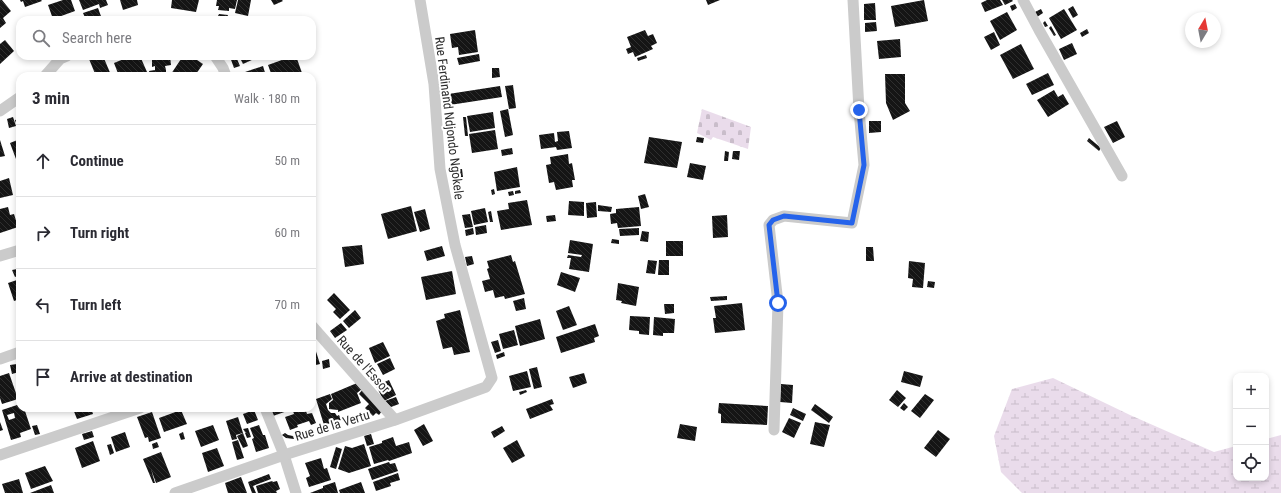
<!DOCTYPE html>
<meta charset="utf-8">
<style>
body{margin:0;font-family:"Roboto Condensed",sans-serif;background:#f2f2f3;color:#2b2b33}
.controls{position:absolute;right:12px;bottom:12px;display:grid;overflow:hidden;border-radius:8px;box-shadow:0 2px 6px #0003}
.controls button{width:36px;height:36px;display:grid;place-items:center;padding:0;border:0;border-bottom:1px solid #e1e1e2;background:#fff;color:#2b2b33;font:20px sans-serif}
.compass{position:absolute;left:1185px;top:12px;width:36px;height:36px;border-radius:50%;background:#fff;box-shadow:0 2px 6px #0003;rotate:10deg}
.stop{position:absolute;width:12px;height:12px;margin:-9px;border:3px solid #2563eb;border-radius:50%;background:#fff}
.stop.end{background:#2563eb;border-color:#fff;box-shadow:0 1px 4px #0008}
.list{margin:0;padding:0;list-style:none}
h2{display:flex;justify-content:space-between;align-items:center;height:52px;margin:0;padding:0 16px;font-size:17px}
h2 small{font-size:13px;font-weight:400;color:#7c7c81}
.list li{display:grid;grid-template-columns:26px 1fr auto;gap:12px;align-items:center;box-sizing:border-box;height:72px;padding:0 16px;border-top:1px solid #e1e1e2}
.list b{display:block;font-size:15px;white-space:nowrap}
.list em{font-size:13px;font-style:normal;color:#7c7c81}
.icon{flex:none;width:22px;height:22px;fill:none;stroke:currentColor;stroke-width:2;stroke-linecap:round;stroke-linejoin:round}
.map{position:relative;flex:none;width:1281px;height:493px;overflow:hidden}
.search{position:absolute;background:#fff;box-shadow:0 2px 6px #0003;left:16px;top:16px;width:300px;height:44px;display:flex;align-items:center;gap:10px;box-sizing:border-box;padding:0 14px;border-radius:12px;color:#7c7c81;font-size:15px}
.panel{position:absolute;background:#fff;box-shadow:0 2px 6px #0003;left:16px;top:72px;width:300px;height:340px;border-radius:12px}
.map>svg:first-child{display:block}
</style>
<div class="map">
<svg width="1281" height="493" viewBox="0 0 1281 493">
<defs>
<pattern id="wetland-marsh" width="20" height="14" patternUnits="userSpaceOnUse"><rect width="20" height="14" fill="#eadceb"/><path d="M1 5h8M5 5V1M11 12h8M15 12V8" fill="none" stroke="#c9bdca"/></pattern>
<pattern id="cemetery-stones" width="16" height="16" patternUnits="userSpaceOnUse"><rect width="16" height="16" fill="#eadceb"/><path d="M2 7V4a2 2 0 0 1 4 0v3zM10 15v-3a2 2 0 0 1 4 0v3z" fill="#c9bdca"/></pattern>
<pattern id="building-back-hatch" width="6" height="6" patternUnits="userSpaceOnUse"><rect width="6" height="6" fill="#151515"/><path d="M-1 5l2 2M0 0l6 6M5-1l2 2" fill="none" stroke="#2f2f2f"/></pattern>
</defs>
<rect width="100%" height="100%" fill="#fff"/>
<polygon fill="url(#wetland-marsh)" points="1053,378 1130,415 1214,452 1236,446 1236,478 1266,478 1266,439 1281,435 1281,493 1022,493 1001,472 994,436 1012,389"/>
<polygon fill="url(#cemetery-stones)" points="702,109 751,127 748,149 713,137 711,140 697,133"/>
<g fill="url(#building-back-hatch)" fill-rule="evenodd">
<polygon points="0,0 2,0 11,11 3,18 6,23 0,28"/>
<polygon points="20,0 41,0 42,1 25,7 23,1 21,2"/>
<polygon points="63,0 71,0 75,11 53,19 48,5"/>
<polygon points="79,0 106,0 108,5 100,8 99,4 83,10"/>
<polygon points="120,0 137,0 138,5 123,10"/>
<polygon points="172,0 199,0 196,12 171,8"/>
<polygon points="217,0 237,0 235,9 229,8 229,11 218,10 219,6 216,6"/>
<polygon points="238,0 251,0 248,16 235,13"/>
<polygon points="271,0 282,0 283,1 274,5"/>
<polygon points="706,0 720,0 708,5"/>
<polygon points="924,0 928,21 895,27 891,6"/>
<polygon points="987,0 1000,0 1003,5 985,12 981,3"/>
<polygon points="1002,0 1012,0 1013,1 1005,5"/>
<polygon points="875,3 876,20 864,20 864,4"/>
<polygon points="1015,4 1017,8 1012,11 1010,6"/>
<polygon points="1073,6 1078,15 1073,18 1068,9"/>
<polygon points="98,8 102,19 86,20 83,13"/>
<polygon points="1041,9 1043,13 1037,17 1035,12"/>
<polygon points="1064,9 1077,30 1061,39 1049,18"/>
<polygon points="1007,12 1017,30 1000,40 990,21"/>
<polygon points="219,14 228,15 227,18 218,16"/>
<polygon points="1045,21 1048,26 1045,27 1043,23"/>
<polygon points="876,22 877,31 865,32 865,23"/>
<polygon points="1051,26 1056,35 1054,36 1049,28"/>
<polygon points="1087,29 1089,33 1082,37 1080,33"/>
<polygon points="475,30 478,52 459,55 458,47 452,48 450,34"/>
<polygon points="645,30 648,36 653,34 657,43 651,46 653,49 635,57 633,52 628,54 626,49 631,47 627,37"/>
<polygon points="994,32 1000,45 991,50 984,37"/>
<polygon points="900,39 901,57 879,59 877,41"/>
<polygon points="5,40 14,51 0,64 0,44"/>
<polygon points="1072,43 1077,54 1064,60 1059,49"/>
<polygon points="1021,44 1034,69 1013,79 1000,55"/>
<polygon points="479,54 480,61 459,65 457,58"/>
<polygon points="646,55 647,58 638,61 637,58"/>
<polygon points="97,56 103,56 111,75 96,76 89,59"/>
<polygon points="131,56 140,56 147,72 138,76 119,76 114,63"/>
<polygon points="152,56 170,56 171,65 165,66 166,70 166,72 171,76 149,76 149,71 155,70 155,66 152,67"/>
<polygon points="183,56 191,56 203,64 196,74 192,72 189,76 175,76 171,74"/>
<polygon points="232,56 244,56 237,59 240,66 234,68 230,57"/>
<polygon points="249,56 252,56 254,59 243,64 241,60"/>
<polygon points="263,56 269,56 259,60 258,58"/>
<polygon points="293,56 296,56 302,73 295,76 272,76 268,65"/>
<polygon points="263,66 266,76 246,76 245,72"/>
<polygon points="492,68 499,68 500,77 492,78"/>
<polygon points="83,72 84,76 73,76"/>
<polygon points="1048,73 1054,85 1032,95 1026,84"/>
<polygon points="885,74 905,74 905,103 910,111 893,120 886,103"/>
<polygon points="513,85 516,108 509,109 505,86"/>
<polygon points="500,86 502,97 443,106 442,95"/>
<polygon points="1054,90 1058,97 1063,94 1069,104 1048,117 1037,100"/>
<polygon points="508,109 513,135 505,137 500,111"/>
<polygon points="493,112 495,128 470,132 467,116"/>
<polygon points="13,117 16,126 9,128 7,119"/>
<polygon points="463,117 466,117 468,136 465,136"/>
<polygon points="19,119 20,125 17,126 15,120"/>
<polygon points="869,121 881,121 881,132 869,133"/>
<polygon points="1117,121 1125,137 1113,143 1104,127"/>
<polygon points="495,130 498,149 472,153 469,134"/>
<polygon points="569,131 572,148 557,150 556,147 541,149 539,135 554,133 555,142 558,141 557,132"/>
<polygon points="649,137 682,142 677,168 644,163"/>
<polygon points="697,137 704,138 703,143 696,142"/>
<polygon points="1089,138 1101,148 1099,151 1087,141"/>
<polygon points="20,139 20,157 16,159 10,143"/>
<polygon points="0,140 5,156 0,157"/>
<polygon points="512,148 513,154 502,156 501,150"/>
<polygon points="725,151 729,152 728,161 724,161"/>
<polygon points="733,151 740,151 739,160 732,159"/>
<polygon points="568,154 569,164 572,163 575,180 572,180 573,187 556,190 554,182 549,183 546,165 551,164 550,157"/>
<polygon points="690,163 706,166 703,180 687,177"/>
<polygon points="517,167 520,187 497,191 494,172"/>
<polygon points="462,169 463,177 454,178 453,170"/>
<polygon points="9,178 13,195 0,198 0,181"/>
<polygon points="494,189 495,194 492,195 491,190"/>
<polygon points="520,190 521,193 515,194 515,191"/>
<polygon points="513,191 514,195 509,196 508,192"/>
<polygon points="645,194 649,207 641,209 638,196"/>
<polygon points="527,200 532,225 501,230 497,211 509,209 508,203"/>
<polygon points="569,201 584,202 584,216 568,215"/>
<polygon points="596,202 597,217 587,218 586,203"/>
<polygon points="598,205 612,207 611,212 598,211"/>
<polygon points="411,206 417,231 388,239 381,214"/>
<polygon points="8,207 10,215 14,214 18,227 0,233 0,209"/>
<polygon points="639,207 641,226 618,228 617,223 611,224 610,214 616,213 616,209"/>
<polygon points="485,208 488,222 474,225 471,211"/>
<polygon points="425,209 430,229 420,232 414,212"/>
<polygon points="491,211 493,222 490,222 488,212"/>
<polygon points="470,214 473,227 465,228 462,215"/>
<polygon points="555,215 556,221 547,222 546,216"/>
<polygon points="727,215 728,237 713,238 712,216"/>
<polygon points="486,225 487,233 476,235 475,227"/>
<polygon points="473,228 474,234 466,236 465,230"/>
<polygon points="639,228 639,235 620,236 619,229"/>
<polygon points="642,231 649,232 648,242 640,241"/>
<polygon points="612,239 619,240 619,244 611,243"/>
<polygon points="570,240 593,244 589,272 569,269 571,258 567,258 568,255 581,257 582,255 568,253"/>
<rect x="666" y="241" width="17" height="15"/>
<polygon points="362,245 364,264 345,267 342,247"/>
<polygon points="442,246 445,256 427,261 424,251"/>
<polygon points="866,247 873,247 874,261 866,261"/>
<polygon points="511,255 513,262 515,261 525,294 505,299 504,296 495,298 493,290 485,292 482,281 490,279 487,269 489,268 487,261"/>
<polygon points="472,256 474,264 467,266 465,257"/>
<polygon points="648,260 657,261 655,274 646,273"/>
<polygon points="659,260 669,260 669,275 658,275"/>
<polygon points="909,261 925,263 923,288 912,287 913,279 908,278"/>
<polygon points="17,269 20,275 15,277 12,270"/>
<polygon points="452,271 456,294 426,300 421,277"/>
<polygon points="561,272 580,278 575,292 557,285"/>
<polygon points="20,279 20,299 14,301 8,283"/>
<polygon points="928,281 935,282 934,288 927,287"/>
<polygon points="618,283 639,287 636,306 621,303 622,301 616,300"/>
<polygon points="334,293 350,310 340,319 333,312 336,309 327,300"/>
<polygon points="727,296 727,300 711,301 710,297"/>
<polygon points="524,298 526,309 516,311 513,301"/>
<polygon points="742,303 745,330 715,333 713,318 716,318 714,306"/>
<polygon points="664,304 674,304 674,313 665,314"/>
<polygon points="569,306 577,325 563,330 556,311"/>
<polygon points="355,310 361,318 349,328 343,321"/>
<polygon points="460,310 470,352 454,355 452,347 443,349 436,321 445,318 444,314"/>
<polygon points="630,316 650,317 649,335 639,334 639,331 629,330"/>
<polygon points="654,317 675,319 674,333 663,333 663,336 653,335"/>
<polygon points="540,319 545,339 520,346 515,326"/>
<polygon points="341,323 347,330 335,338 330,331"/>
<polygon points="595,324 599,336 594,338 595,342 561,353 556,337"/>
<polygon points="514,330 518,345 503,349 499,334"/>
<polygon points="312,339 320,364 312,366"/>
<polygon points="498,340 501,351 495,353 491,342"/>
<polygon points="383,342 390,356 375,363 369,348"/>
<polygon points="504,352 505,356 497,359 496,355"/>
<polygon points="390,358 395,369 383,375 377,364"/>
<polygon points="329,359 330,367 323,369 322,361"/>
<polygon points="17,364 19,372 12,374 10,365"/>
<polygon points="537,367 542,387 534,389 529,369"/>
<polygon points="527,371 531,387 513,391 509,376"/>
<polygon points="904,371 923,376 920,387 901,382"/>
<polygon points="9,373 18,399 2,404 0,398 0,376"/>
<polygon points="584,373 587,383 573,388 569,377"/>
<polygon points="389,380 396,395 384,401 376,386"/>
<polygon points="357,383 362,389 357,393 361,403 338,412 338,410 329,409 329,403 333,400 331,394"/>
<polygon points="781,384 793,385 792,403 780,402"/>
<polygon points="362,390 382,411 379,415 376,413 373,416 365,408 369,404 359,394"/>
<polygon points="526,390 527,392 520,395 519,392"/>
<polygon points="897,390 906,398 898,407 889,400"/>
<polygon points="330,394 332,399 326,404 328,410 331,413 335,413 337,416 339,415 341,420 324,425 316,399"/>
<polygon points="925,394 934,400 920,418 911,411"/>
<polygon points="396,397 399,404 391,407 385,401"/>
<polygon points="552,399 554,404 550,405 553,410 530,419 526,409"/>
<polygon points="719,403 768,406 767,425 721,423 721,414 718,413"/>
<polygon points="904,403 908,407 904,411 900,408"/>
<path d="M20 404V408H24L31 429 20 433 21 437 11 440 2 410ZM14 413 15 418 9 420 7 415Z"/>
<polygon points="815,404 833,417 829,423 811,410"/>
<polygon points="76,408 91,408 93,414 77,419 73,409"/>
<polygon points="275,408 290,408 290,410 273,416 270,410"/>
<polygon points="292,408 305,408 307,414 312,413 316,423 311,425 309,421 297,425 298,427 290,430 285,417 294,414"/>
<polygon points="793,408 806,414 803,421 790,415"/>
<polygon points="181,410 187,424 164,432 159,418"/>
<polygon points="254,410 258,420 247,424 243,414"/>
<polygon points="152,412 161,438 149,442 148,437 145,438 137,417"/>
<polygon points="238,417 243,433 236,435 237,439 232,440 226,421"/>
<polygon points="789,418 801,423 794,438 782,432"/>
<polygon points="0,422 3,430 0,431"/>
<polygon points="815,422 830,425 824,447 810,444"/>
<polygon points="424,424 433,441 423,446 414,430"/>
<polygon points="680,424 697,427 695,441 677,438"/>
<polygon points="37,425 40,434 35,435 32,426"/>
<polygon points="213,425 219,440 201,447 195,431"/>
<polygon points="259,425 263,435 265,435 269,448 256,452 252,439 254,438 250,428"/>
<polygon points="502,426 505,431 494,438 491,432"/>
<polygon points="248,428 251,437 247,438 245,433 246,432 245,432 243,429"/>
<polygon points="938,430 950,439 936,457 924,448"/>
<polygon points="92,431 94,437 84,440 82,434"/>
<polygon points="125,432 130,447 116,452 111,437"/>
<polygon points="183,432 185,439 181,440 179,434"/>
<polygon points="243,433 248,446 243,448 237,436"/>
<polygon points="285,433 288,435 293,436 294,439 286,438 282,435"/>
<polygon points="308,434 309,437 296,441 295,438"/>
<polygon points="371,434 374,444 367,446 364,436"/>
<polygon points="393,437 396,446 409,442 412,453 389,461 388,460 374,464 369,447 382,443 382,441"/>
<polygon points="238,440 244,458 237,460 232,442"/>
<polygon points="517,440 525,456 512,463 503,448"/>
<polygon points="93,441 100,461 82,468 75,448"/>
<polygon points="157,442 159,447 153,449 152,444"/>
<polygon points="111,444 114,453 110,455 107,445"/>
<polygon points="364,444 371,466 349,473 338,469 345,446 352,448"/>
<polygon points="336,447 342,449 336,469 330,467"/>
<polygon points="217,448 224,466 208,472 202,453"/>
<polygon points="161,452 171,477 156,483 151,469 155,483 153,483 143,459"/>
<polygon points="321,458 324,469 327,468 331,480 309,487 306,478 310,476 305,463"/>
<polygon points="389,462 390,464 395,463 398,471 372,480 368,469"/>
<polygon points="45,466 53,481 31,489 25,473"/>
<polygon points="398,473 400,480 390,483 391,486 376,491 373,482"/>
<polygon points="269,474 271,479 253,486 256,493 252,493 248,482"/>
<polygon points="241,477 247,493 228,493 225,483"/>
<polygon points="19,479 23,493 5,493 2,484"/>
<polygon points="272,481 273,482 277,481 280,489 276,491 277,493 258,493 256,486"/>
<polygon points="335,482 338,493 310,493 323,488 323,486"/>
<polygon points="361,482 365,493 340,493 339,490"/>
<polygon points="51,485 54,493 30,493"/>
</g>
<g fill="none" stroke-linecap="round" stroke-linejoin="round">
<g stroke="#cbcbcb" stroke-width="11">
<polyline points="1023,0 1039,30 1122,176"/>
<polyline points="215,56 223,68 226,76"/>
<polyline points="45,76 60,59 67,56"/>
<polyline points="0,111 20,97"/>
<polyline points="0,256 20,250"/>
<polyline points="312,326 395,420"/>
<polyline points="0,359 20,352"/>
<polyline points="265,408 284,455 296,493"/>
<polyline points="774,430 778,303 769,225 773,220 784,216 852,223 864,165 859,110 853,0"/>
<polyline points="0,455 140,408"/>
<polyline points="175,493 284,455 395,420 486,387 492,378 455,245 440,169 434,84 420,0"/>
</g>
</g>
<g fill="none" stroke-linecap="round" stroke-linejoin="round">
<polyline stroke="#2563eb" stroke-width="5" points="778,303 769,225 773,220 784,216 852,223 864,165 859,110"/>
</g>
<g text-anchor="middle" stroke-width="4" stroke-linejoin="round" paint-order="stroke">
<g font-size="13" fill="#2e2e2e" stroke="#fff">
<text transform="translate(450 118) rotate(83)" y="5">Rue Ferdinand Ndjondo Ngokele</text>
<text transform="translate(364 364) rotate(48)" y="5">Rue de l'Essor</text>
<text transform="translate(332 425) rotate(-17)" y="5">Rue de la Vertu</text>
</g>
</g>
</svg>
<div class="controls">
<button>+</button>
<button>−</button>
<button><svg class="icon" aria-label="locate" viewBox="0 0 24 24"><circle cx="12" cy="12" r="6"/><path d="M12 2v4M12 18v4M2 12h4M18 12h4"/></svg></button>
</div>
<svg class="compass" viewBox="-18 -18 36 36"><path d="M0-13l5 13h-10z" fill="#e53935"/><path d="M0 13l5-13h-10z" fill="#7c7c81"/></svg>
<div class="stop" style="left:778px;top:303px"></div>
<div class="stop end" style="left:859px;top:110px"></div>
<div class="search"><svg class="icon" aria-label="search" viewBox="0 0 24 24"><circle cx="10" cy="10" r="6"/><path d="M15 15l6 6"/></svg>Search here</div>
<section class="panel">
<h2>3 min<small>Walk · 180 m</small></h2>
<ul class="list">
<li><svg class="icon" aria-label="ahead" viewBox="0 0 24 24"><path d="M12 20V5M6 11l6-6 6 6"/></svg><div><b>Continue</b></div><em>50 m</em></li>
<li><svg class="icon" aria-label="right" viewBox="0 0 24 24"><path d="M7 20v-9h11M14 6l5 5-5 5"/></svg><div><b>Turn right</b></div><em>60 m</em></li>
<li><svg class="icon" aria-label="left" viewBox="0 0 24 24"><path d="M17 20v-9H6M10 6l-5 5 5 5"/></svg><div><b>Turn left</b></div><em>70 m</em></li>
<li><svg class="icon" aria-label="arrive" viewBox="0 0 24 24"><path d="M6 21V4h12l-3 4 3 4H6"/></svg><div><b>Arrive at destination</b></div></li>
</ul>
</section>
</div>
